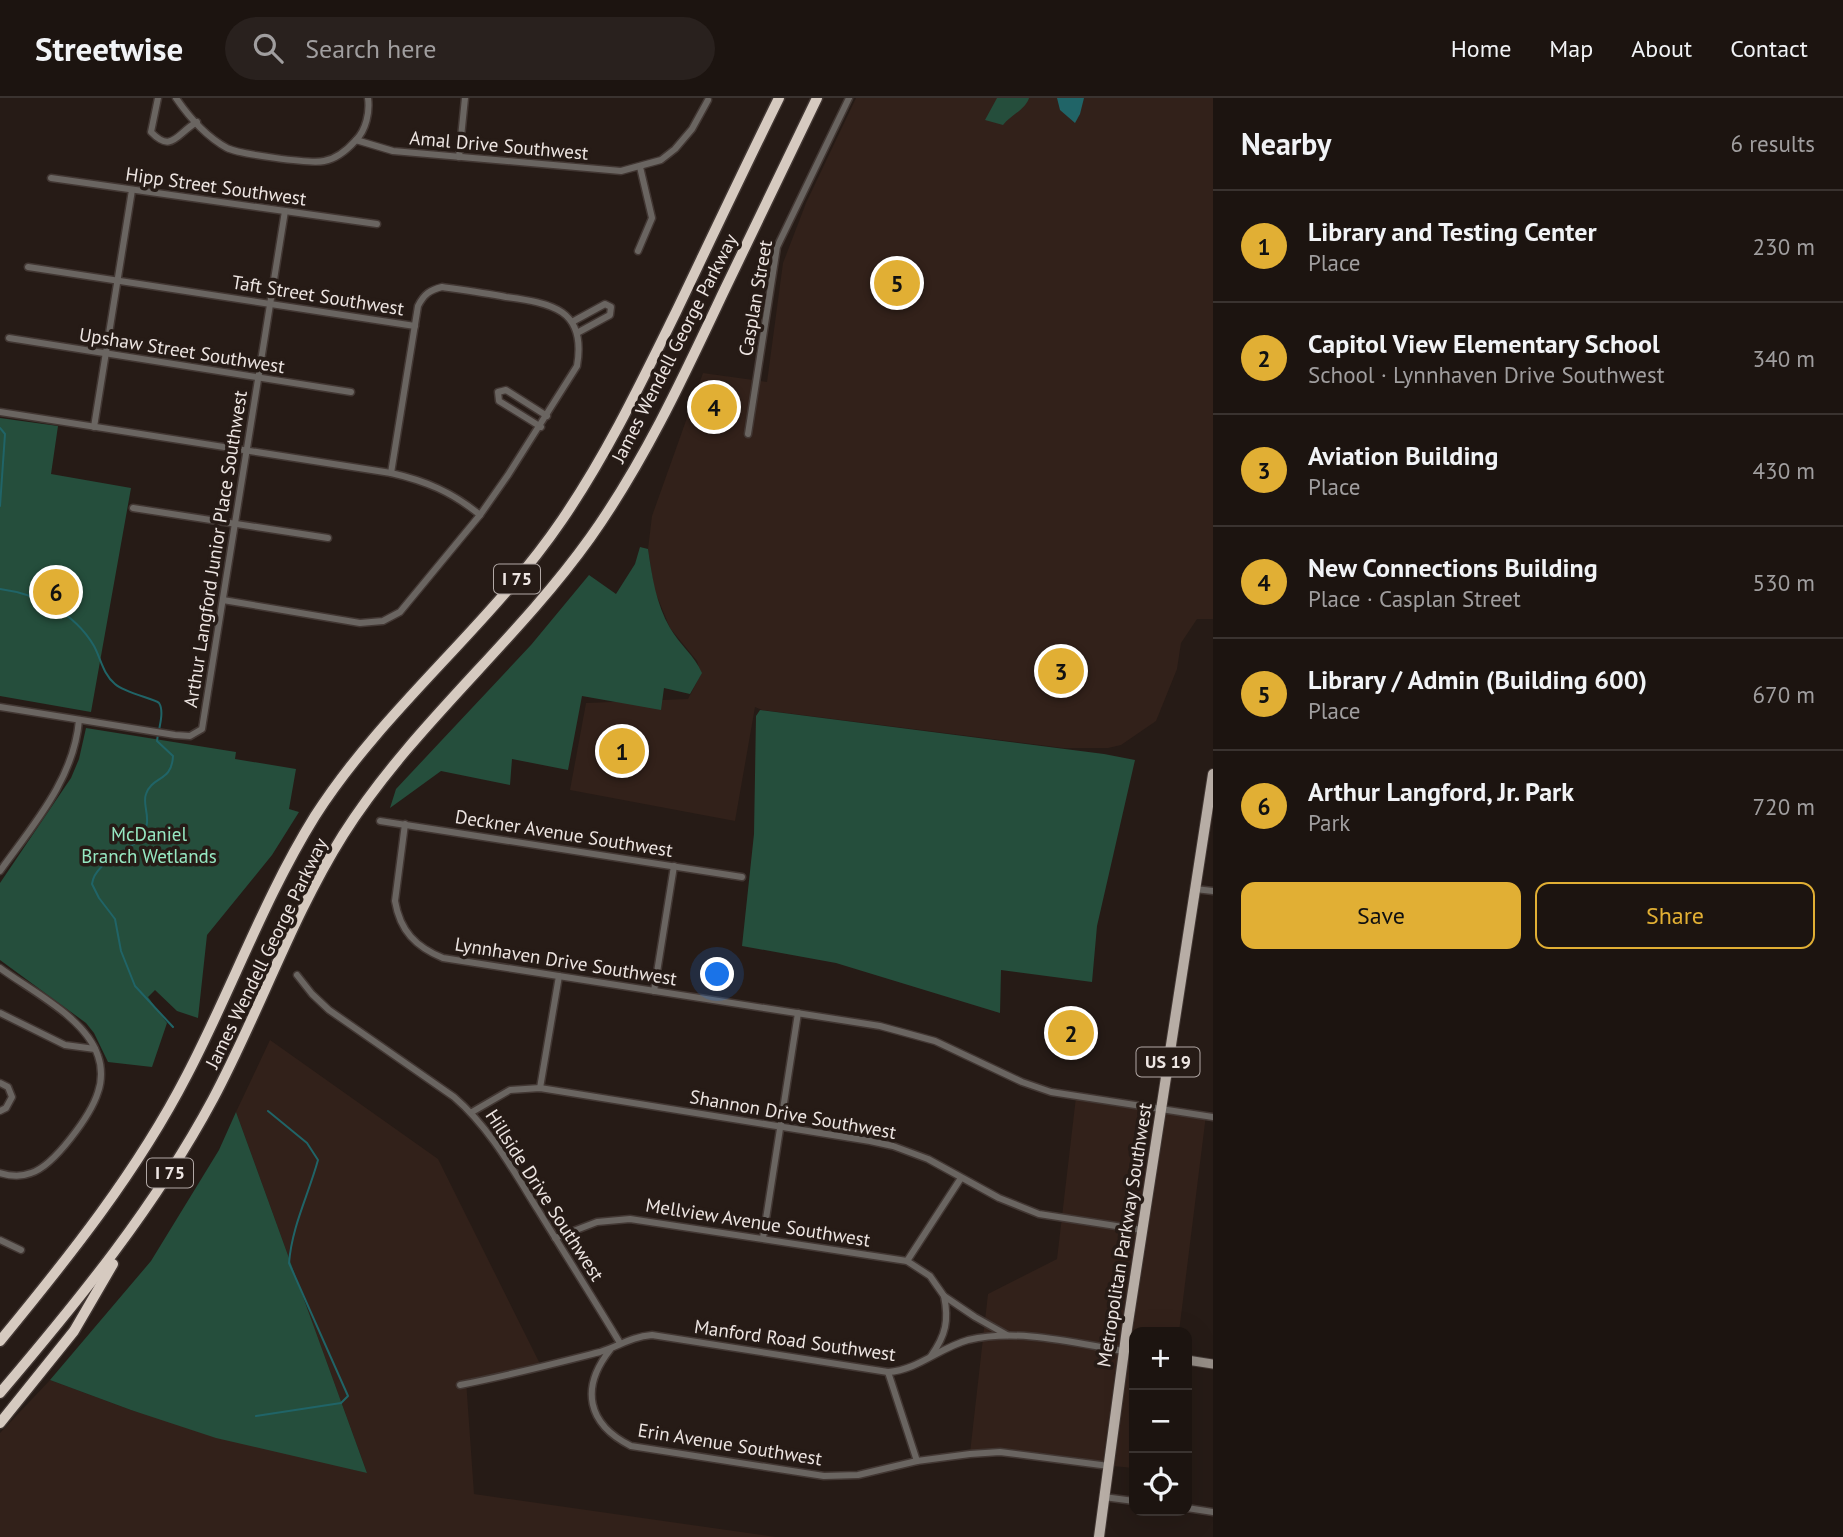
<!DOCTYPE html>
<meta charset="utf-8">
<style>
body{margin:0;font-family:"PT Sans",sans-serif;background:#29211e;color:#f1f3f6}
.controls{position:absolute;right:21px;bottom:21px;display:grid;overflow:hidden;border-radius:14px;box-shadow:0 7px 28px #0002}
.controls button{width:63px;height:63px;display:grid;place-items:center;padding:0;border:0;border-bottom:2px solid #3a3330;background:#1c1410;color:#f1f3f6;font:35px sans-serif}
.you{position:absolute;left:718px;top:877px;width:24px;height:24px;margin:-18px;border:5px solid #fff;border-radius:50%;background:#1a73e8;box-shadow:0 0 0 10px #1a73e833}
.badge{display:grid;place-items:center;width:46px;height:46px;border-radius:50%;background:#e1af34;color:#111;font-size:23px;font-weight:700}
.pin{position:absolute;translate:-50% -50%;border:4px solid #fff;box-shadow:0 2px 7px #0006}
.list{margin:0;padding:0;list-style:none}
h2{display:flex;justify-content:space-between;align-items:center;height:91px;margin:0;padding:0 28px;font-size:30px}
h2 small{font-size:23px;font-weight:400;color:#a09e9f}
.list li{display:grid;grid-template-columns:46px 1fr auto;gap:21px;align-items:center;box-sizing:border-box;height:112px;padding:0 28px;border-top:2px solid #3a3330}
.list b{display:block;font-size:26px;white-space:nowrap}
.list p{margin:0;font-size:23px;white-space:nowrap;color:#a09e9f}
.list em{font-size:23px;font-style:normal;color:#a09e9f}
.actions{display:flex;gap:14px;padding:21px 28px}
.actions a{flex:1;padding:16px 0;border:2px solid #e1af34;border-radius:14px;text-align:center;font-size:24px;color:#e1af34}
.actions .main{background:#e1af34;color:#111}
.icon{flex:none;width:38px;height:38px;fill:none;stroke:currentColor;stroke-width:2;stroke-linecap:round;stroke-linejoin:round}
.map{position:relative;flex:none;width:1213px;height:1439px;overflow:hidden}
header{display:flex;align-items:center;gap:42px;box-sizing:border-box;height:98px;padding:0 35px;background:#1c1410;border-bottom:2px solid #3a3330}
header strong{font-size:33px}
nav{display:flex;gap:38px;margin-inline-start:auto;font-size:24px}
.search{width:490px;height:63px;background:#29211e;display:flex;align-items:center;gap:18px;box-sizing:border-box;padding:0 24px;border-radius:38px;color:#a09e9f;font-size:26px}
main{display:flex}
aside{flex:1;background:#1c1410}
.map>svg:first-child{display:block}
</style>
<header>
<strong>Streetwise</strong>
<div class="search"><svg class="icon" aria-label="search" viewBox="0 0 24 24"><circle cx="10" cy="10" r="6"/><path d="M15 15l6 6"/></svg>Search here</div>
<nav><a>Home</a><a>Map</a><a>About</a><a>Contact</a></nav>
</header>
<main>
<div class="map">
<svg width="1213" height="1439" viewBox="0 0 1213 1439">
<rect width="100%" height="100%" fill="#261b16"/>
<g fill="#32211a">
<polygon points="856,0 1213,0 1213,521 1197,521 1181,545 1177,571 1156,623 1121,647 1108,650 1063,650 762,612 755,609 735,723 570,692 586,605 688,601 701,576 697,563 670,530 654,491 648,451 652,418 703,275 767,284 783,165 806,105"/>
<polygon points="270,942 438,1061 540,1266 466,1282 474,1396 776,1439 0,1439 0,1335 50,1282 131,1312 367,1375 236,1014"/>
<polygon points="1076,999 1206,1017 1179,1234 1134,1234 1134,1370 970,1355 988,1196 1057,1161"/>
</g>
<g fill="#254e3c">
<path d="M997 0H1029C1026 11 1011 17 1003 27L985 22Z"/>
<polygon points="0,320 58,328 51,376 131,390 91,614 0,598"/>
<path d="M640 449 648 451C652 478 656 506 670 530 680 547 694 557 702 575L690 596 664 590 661 612 582 598 568 672 512 661 510 687 441 673 390 710 396 691 531 547 589 477 616 496 635 466Z"/>
<polygon points="760,612 1104,656 1135,662 1097,828 1092,884 1001,872 1000,915 836,865 742,848 754,736 756,618"/>
<polygon points="86,630 236,654 235,661 296,671 289,711 299,714 272,757 207,837 198,920 177,913 155,892 148,899 167,925 152,969 108,964 94,935 86,925 0,862 0,785 71,680 79,661"/>
<polygon points="236,1014 367,1375 216,1340 131,1312 50,1282 151,1163 219,1052"/>
</g>
<polygon fill="#206467" points="1057,0 1084,0 1080,16 1075,25 1060,12"/>
<g fill="none" stroke-linecap="round" stroke-linejoin="round">
<g stroke="#206467" stroke-width="2">
<polyline points="0,330 5,336 0,408"/>
<path d="M0 491C37 496 74 514 94 548 101 561 103 576 115 586 125 595 155 601 159 605 165 614 158 633 157 643L173 658C172 684 152 678 146 696 141 709 156 724 138 742 124 757 95 764 92 786L99 800 115 821 121 853 135 888 173 929"/>
<path d="M256 1318 341 1305 348 1298 289 1165C292 1128 308 1098 318 1062L307 1045 268 1013"/>
</g>
<g stroke="#423733" stroke-width="9">
<g id="minor">
<path d="M158 0 151 34C172 56 177 35 197 24"/>
<path d="M176 0C189 19 207 39 227 50 239 56 310 66 324 63 336 61 348 51 356 42L393 53 621 73 661 62 675 51 692 31 708 2"/>
<path d="M356 42C366 32 370 14 368 0"/>
<polyline points="459,59 465,0"/>
<polyline points="51,80 377,126"/>
<polyline points="638,153 652,120 640,69"/>
<polyline points="28,169 415,228"/>
<polyline points="572,224 605,206 611,209 610,217 577,235"/>
<polyline points="9,240 351,294"/>
<path d="M0 314 391 375C426 383 452 394 480 417"/>
<polyline points="94,329 132,92"/>
<polyline points="541,329 499,303 498,294 506,292 547,318"/>
<polyline points="748,336 777,149 849,0"/>
<polyline points="133,410 328,440"/>
<path d="M223 502 360 525 383 523 400 514 480 417 508 377 577 268C587 211 551 205 506 199 485 195 463 192 442 189 430 192 424 196 418 208L391 375"/>
<polyline points="0,609 175,637 190,638 202,631 285,113"/>
<polyline points="380,723 742,779"/>
<path d="M405 726 395 803C400 833 416 849 443 860L880 928 935 943 1022 984 1051 994 1213 1019"/>
<path d="M0 773C33 727 74 681 79 622"/>
<polyline points="1195,791 1213,793"/>
<path d="M0 870C31 893 86 920 98 958 102 969 102 983 98 994 91 1017 54 1068 31 1075 21 1079 10 1078 0 1075"/>
<path d="M297 877 312 896 329 912 454 999C490 1030 513 1072 538 1112 565 1156 593 1200 620 1245"/>
<polyline points="654,893 674,768"/>
<polyline points="0,915 65,947 95,951"/>
<polyline points="0,985 8,989 12,999 6,1010 0,1013"/>
<polyline points="540,990 559,878"/>
<polyline points="472,1014 510,992 540,990 870,1043 893,1048 928,1061 999,1100 1039,1116 1142,1132"/>
<polyline points="555,1140 597,1124 630,1121 907,1163 930,1178 944,1198 975,1219 1007,1237"/>
<polyline points="763,1140 798,915"/>
<polyline points="0,1142 21,1152"/>
<polyline points="907,1163 961,1080"/>
<path d="M610 1252C580 1290 587 1326 631 1348L824 1378 858 1377 917 1363 970 1356 1000 1354 1109 1368"/>
<path d="M931 1258C946 1237 949 1222 944 1198"/>
<polyline points="888,1274 917,1363"/>
<path d="M460 1287C507 1278 553 1266 600 1254 620 1248 630 1239 652 1237L888 1274C918 1272 939 1250 968 1242 1019 1230 1074 1245 1124 1253"/>
<polyline points="1104,1399 1134,1403"/>
<polyline points="1187,1410 1213,1414"/>
</g>
</g>
<g stroke="#423733" stroke-width="11">
<polyline id="secondary" points="1187,1262 1213,1266"/>
</g>
<g stroke="#423733" stroke-width="12">
<polyline id="primary" points="1099,1439 1127,1231 1213,676"/>
</g>
<g stroke="#423733" stroke-width="13">
<g id="motorway">
<path d="M0 1243C69 1159 137 1074 187 977 232 891 264 800 315 718 385 609 490 528 562 422 607 356 641 285 676 214 710 143 744 71 779 0"/>
<path d="M0 1295C79 1202 155 1109 213 1001 259 915 291 820 343 737 412 628 515 545 590 440 644 364 683 280 723 195 754 130 785 65 817 0"/>
<polyline points="0,1325 74,1233 113,1166"/>
</g>
</g>
<use href="#minor" stroke="#6a6561" stroke-width="6"/>
<use href="#secondary" stroke="#968e87" stroke-width="9"/>
<use href="#primary" stroke="#b7ada5" stroke-width="10"/>
<use href="#motorway" stroke="#d6cac0" stroke-width="10"/>
</g>
<g text-anchor="middle" stroke-width="7" stroke-linejoin="round" paint-order="stroke">
<g fill="#261b16" stroke="#b1a8a5" stroke-width="2">
<rect x="494" y="466.5" width="46" height="29" rx="5"/>
<rect x="1136.5" y="949.5" width="63" height="29" rx="5"/>
<rect x="147" y="1060.5" width="46" height="29" rx="5"/>
</g>
<g font-size="18" font-weight="bold" fill="#ede5e2">
<text x="517" y="487">I 75</text>
<text x="1168" y="970">US 19</text>
<text x="170" y="1081">I 75</text>
</g>
<g font-size="19" fill="#ede5e2" stroke="#261b16">
<text transform="translate(499 47) rotate(5)" y="7">Amal Drive Southwest</text>
<text transform="translate(216 88) rotate(8)" y="7">Hipp Street Southwest</text>
<text transform="translate(318 197) rotate(9)" y="7">Taft Street Southwest</text>
<text transform="translate(755 200) rotate(-80)" y="7">Casplan Street</text>
<text transform="translate(674 250) rotate(-63)" y="7">James Wendell George Parkway</text>
<text transform="translate(182 252) rotate(9)" y="7">Upshaw Street Southwest</text>
<text transform="translate(215 451) rotate(-81)" y="7">Arthur Langford Junior Place Southwest</text>
<text transform="translate(564 735) rotate(9)" y="7">Deckner Avenue Southwest</text>
<text transform="translate(266 855) rotate(-64)" y="7">James Wendell George Parkway</text>
<text transform="translate(566 863) rotate(9)" y="7">Lynnhaven Drive Southwest</text>
<text transform="translate(793 1016) rotate(10)" y="7">Shannon Drive Southwest</text>
<text transform="translate(545 1097) rotate(57)" y="7">Hillside Drive Southwest</text>
<text transform="translate(758 1124) rotate(9)" y="7">Mellview Avenue Southwest</text>
<text transform="translate(1124 1137) rotate(-81)" y="7">Metropolitan Parkway Southwest</text>
<text transform="translate(795 1242) rotate(8)" y="7">Manford Road Southwest</text>
<text transform="translate(730 1346) rotate(9)" y="7">Erin Avenue Southwest</text>
</g>
<g font-size="19" fill="#96e8c2" stroke="#261b16">
<text x="149" y="743">McDaniel<tspan x="149" dy="22">Branch Wetlands</tspan></text>
</g>
</g>
</svg>
<div class="controls">
<button>+</button>
<button>−</button>
<button><svg class="icon" aria-label="locate" viewBox="0 0 24 24"><circle cx="12" cy="12" r="6"/><path d="M12 2v4M12 18v4M2 12h4M18 12h4"/></svg></button>
</div>
<div class="you"></div>
<div class="pin badge" style="left:622px;top:653px">1</div>
<div class="pin badge" style="left:1071px;top:935px">2</div>
<div class="pin badge" style="left:1061px;top:573px">3</div>
<div class="pin badge" style="left:714px;top:309px">4</div>
<div class="pin badge" style="left:897px;top:185px">5</div>
<div class="pin badge" style="left:56px;top:494px">6</div>
</div>
<aside>
<h2>Nearby<small>6 results</small></h2>
<ul class="list">
<li><span class="badge">1</span><div><b>Library and Testing Center</b><p>Place</p></div><em>230 m</em></li>
<li><span class="badge">2</span><div><b>Capitol View Elementary School</b><p>School · Lynnhaven Drive Southwest</p></div><em>340 m</em></li>
<li><span class="badge">3</span><div><b>Aviation Building</b><p>Place</p></div><em>430 m</em></li>
<li><span class="badge">4</span><div><b>New Connections Building</b><p>Place · Casplan Street</p></div><em>530 m</em></li>
<li><span class="badge">5</span><div><b>Library / Admin (Building 600)</b><p>Place</p></div><em>670 m</em></li>
<li><span class="badge">6</span><div><b>Arthur Langford, Jr. Park</b><p>Park</p></div><em>720 m</em></li>
</ul>
<div class="actions"><a class="main">Save</a><a>Share</a></div>
</aside>
</main>
